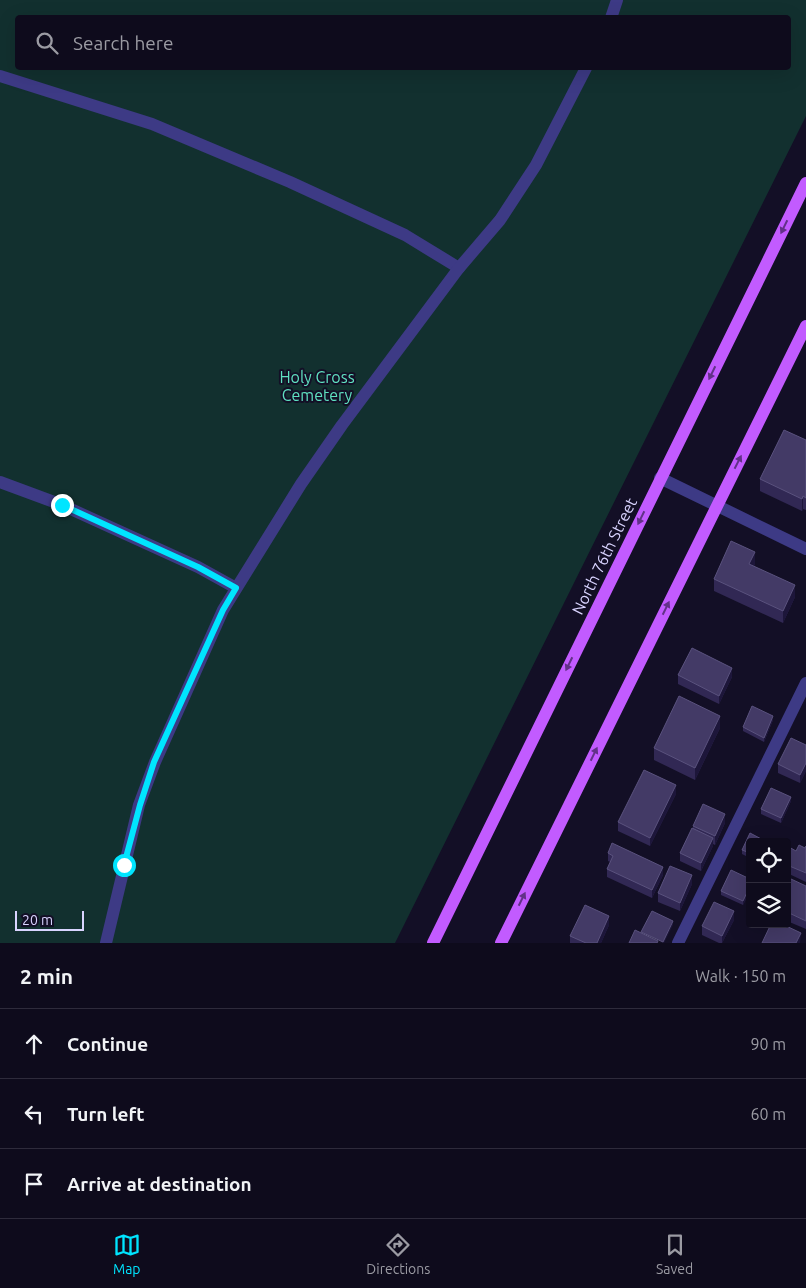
<!DOCTYPE html>
<meta charset="utf-8">
<style>
body{margin:0;font-family:Ubuntu,sans-serif;background:#1c1929;color:#f1f3f6}
.controls{position:absolute;right:15px;bottom:15px;display:grid;overflow:hidden;border-radius:5px;box-shadow:0 5px 20px #0002}
.controls button{width:45px;height:45px;display:grid;place-items:center;padding:0;border:0;border-bottom:1px solid #2e2b3b;background:#0e0b1c;color:#f1f3f6;font:25px sans-serif}
.scale{position:absolute;left:15px;bottom:12px;width:69px;box-sizing:border-box;padding-left:5px;border:2px solid #d9d4ff;border-top:0;font-size:14px;line-height:18px;white-space:nowrap;color:#d9d4ff;-webkit-text-stroke:4px #130f26;paint-order:stroke}
.stop{position:absolute;width:15px;height:15px;margin:-11px;border:4px solid #00e5ff;border-radius:50%;background:#fff}
.stop.end{background:#00e5ff;border-color:#fff;box-shadow:0 1px 5px #0008}
.list{margin:0;padding:0;list-style:none}
h2{display:flex;justify-content:space-between;align-items:center;height:65px;margin:0;padding:0 20px;font-size:21px}
h2 small{font-size:16px;font-weight:400;color:#9b9ba3}
.list li{display:grid;grid-template-columns:32px 1fr auto;gap:15px;align-items:center;box-sizing:border-box;height:70px;padding:0 20px;border-top:1px solid #2e2b3b}
.list b{display:block;font-size:19px;white-space:nowrap}
.list em{font-size:16px;font-style:normal;color:#9b9ba3}
.icon{flex:none;width:28px;height:28px;fill:none;stroke:currentColor;stroke-width:2;stroke-linecap:round;stroke-linejoin:round}
.map{position:relative;flex:none;width:806px;height:943px;overflow:hidden}
.search{position:absolute;background:#0e0b1c;box-shadow:0 5px 20px #0002;left:15px;right:15px;top:15px;height:55px;display:flex;align-items:center;gap:12px;box-sizing:border-box;padding:0 18px;border-radius:5px;color:#9b9ba3;font-size:19px}
.sheet{height:275px;background:#0e0b1c}
nav{display:flex;justify-content:space-around;align-items:center;box-sizing:border-box;height:70px;border-top:1px solid #2e2b3b;background:#0e0b1c;font-size:14px;color:#9b9ba3}
nav a{display:grid;justify-items:center;gap:2px}
nav .on{color:#00e5ff}
.map>svg:first-child{display:block}
</style>
<div class="map">
<svg width="806" height="943" viewBox="0 0 806 943">
<rect width="100%" height="100%" fill="#130f26"/>
<path fill="#12302f" fill-rule="evenodd" d="M0 0H806V116L395 943H0ZM18 18H788V68H18Z"/>
<g fill="none" stroke-linecap="round" stroke-linejoin="round">
<g stroke="#3d3a85" stroke-width="12">
<polyline points="611,18 617,0"/>
<polyline points="0,76 152,124 290,182 405,235 459,268"/>
<polyline points="660,478 806,549"/>
<polyline points="0,482 62,505 198,567 236,588"/>
<polyline points="106,943 139,805 155,762 223,610 301,484 342,425 459,268 500,220 536,165 586,68"/>
<polyline points="678,943 806,683"/>
</g>
<g stroke="#c25bff" stroke-width="12">
<polyline points="433,943 806,183"/>
<polyline points="501,943 806,326"/>
</g>
</g>
<g fill="#312854">
<polygon points="806,440 806,510 803,509 802,511 760,491 760,479"/>
<polygon points="755,564 754,566 795,597 783,623 714,591 714,579"/>
<polygon points="678,675 732,677 719,704 678,684"/>
<polygon points="773,720 764,742 743,731 743,727"/>
<polygon points="720,728 695,780 654,760 654,748"/>
<polygon points="806,745 806,771 800,783 778,773 778,764"/>
<polygon points="676,794 650,846 618,831 618,822"/>
<polygon points="791,801 781,823 761,814 761,809"/>
<polygon points="725,823 715,845 713,844 713,846 701,871 680,861 680,853 693,829 693,826"/>
<polygon points="750,842 750,858 742,854 742,850"/>
<polygon points="806,846 806,882 787,873 787,850 796,851 805,848"/>
<polygon points="608,853 663,875 652,898 607,877 607,869 610,862 608,861"/>
<polygon points="750,879 750,891 743,905 721,895 721,891"/>
<polygon points="692,884 680,911 658,902 658,893"/>
<polygon points="806,886 806,929 787,921 787,887"/>
<polygon points="734,920 722,943 719,943 702,935 702,926"/>
<polygon points="609,925 601,943 570,943 570,936"/>
</g>
<g fill="#1d163a">
<polygon points="803,496 803,509 802,511 802,499"/>
<polygon points="755,552 755,564 749,576 749,564"/>
<polygon points="795,585 795,597 783,623 783,611"/>
<polygon points="732,668 732,677 719,704 719,696"/>
<polygon points="720,716 720,728 695,780 695,768"/>
<polygon points="773,716 773,720 764,742 764,738"/>
<polygon points="806,763 806,771 800,783 800,775"/>
<polygon points="676,785 676,794 650,846 650,838"/>
<polygon points="791,797 791,801 781,823 781,818"/>
<polygon points="725,814 725,823 715,845 715,836"/>
<polygon points="713,838 713,846 701,871 701,863"/>
<polygon points="663,867 663,875 652,898 652,890"/>
<polygon points="692,875 692,884 680,911 680,903"/>
<polygon points="750,886 750,891 743,905 743,901"/>
<polygon points="734,911 734,920 722,943 722,936"/>
<polygon points="609,916 609,925 601,943 597,943"/>
<polygon points="673,921 673,925 664,943 663,943"/>
<polygon points="801,933 800,943 796,943"/>
</g>
<g fill="#433a66" stroke="#5a527e">
<polygon points="784,430 806,440 806,498 803,496 802,499 760,479"/>
<polygon points="731,541 755,552 749,564 795,585 783,611 714,579"/>
<polygon points="692,648 732,668 719,696 678,675"/>
<polygon points="679,696 720,716 695,768 654,748"/>
<polygon points="752,706 773,716 764,738 743,727"/>
<polygon points="791,738 806,745 806,763 800,775 778,764"/>
<polygon points="644,770 676,785 650,838 618,822"/>
<polygon points="771,788 791,797 781,818 761,809"/>
<polygon points="703,804 725,814 715,836 693,826"/>
<polygon points="692,828 713,838 701,863 680,853"/>
<polygon points="750,833 767,842 750,842 750,853 742,850"/>
<polygon points="612,843 663,867 652,890 607,869 613,856 608,853"/>
<polygon points="799,845 805,848 806,846 806,873 787,865 787,850 789,847 796,851"/>
<polygon points="670,866 692,875 680,903 658,893"/>
<polygon points="731,870 750,879 750,886 743,901 721,891"/>
<polygon points="791,879 806,886 806,921 787,912 787,887"/>
<polygon points="714,902 734,911 722,936 702,926"/>
<polygon points="585,905 609,916 597,943 586,943 570,936"/>
<polygon points="652,911 673,921 663,942 641,932"/>
<polygon points="771,924 782,924 801,933 796,943 762,943"/>
<polygon points="635,930 658,941 657,943 629,943"/>
</g>
<defs><path id="oneway-solid" d="M-6-.8H1V-3.2L6.5 0L1 3.2V.8H-6Z" transform="scale(1.25)"/></defs>
<g fill="#623188">
<use href="#oneway-solid" transform="translate(784 227) rotate(116)"/>
<use href="#oneway-solid" transform="translate(712 373) rotate(116)"/>
<use href="#oneway-solid" transform="translate(738 462) rotate(-63)"/>
<use href="#oneway-solid" transform="translate(641 518) rotate(116)"/>
<use href="#oneway-solid" transform="translate(666 608) rotate(-64)"/>
<use href="#oneway-solid" transform="translate(569 664) rotate(116)"/>
<use href="#oneway-solid" transform="translate(594 754) rotate(-64)"/>
<use href="#oneway-solid" transform="translate(522 899) rotate(-64)"/>
</g>
<g fill="none" stroke-linecap="round" stroke-linejoin="round">
<polyline stroke="#00e5ff" stroke-width="6" points="62,505 198,567 236,588 223,610 154,762 140,805 124,865"/>
</g>
<g text-anchor="middle" stroke-width="4" stroke-linejoin="round" paint-order="stroke">
<g font-size="16" fill="#5fe0c0" stroke="#130f26">
<text x="317" y="383">Holy Cross<tspan x="317" dy="18">Cemetery</tspan></text>
</g>
<g font-size="16" fill="#d9d4ff" stroke="#130f26">
<text transform="translate(604 556) rotate(-64)" y="6">North 76th Street</text>
</g>
</g>
</svg>
<div class="controls">
<button><svg class="icon" aria-label="locate" viewBox="0 0 24 24"><circle cx="12" cy="12" r="6"/><path d="M12 2v4M12 18v4M2 12h4M18 12h4"/></svg></button>
<button><svg class="icon" aria-label="layers" viewBox="0 0 24 24"><path d="M12 4l9 5-9 5-9-5zM3 14l9 5 9-5"/></svg></button>
</div>
<div class="scale">20 m</div>
<div class="stop" style="left:124px;top:865px"></div>
<div class="stop end" style="left:62px;top:505px"></div>
<div class="search"><svg class="icon" aria-label="search" viewBox="0 0 24 24"><circle cx="10" cy="10" r="6"/><path d="M15 15l6 6"/></svg>Search here</div>
</div>
<section class="sheet">
<h2>2 min<small>Walk · 150 m</small></h2>
<ul class="list">
<li><svg class="icon" aria-label="ahead" viewBox="0 0 24 24"><path d="M12 20V5M6 11l6-6 6 6"/></svg><div><b>Continue</b></div><em>90 m</em></li>
<li><svg class="icon" aria-label="left" viewBox="0 0 24 24"><path d="M17 20v-9H6M10 6l-5 5 5 5"/></svg><div><b>Turn left</b></div><em>60 m</em></li>
<li><svg class="icon" aria-label="arrive" viewBox="0 0 24 24"><path d="M6 21V4h12l-3 4 3 4H6"/></svg><div><b>Arrive at destination</b></div></li>
</ul>
</section>
<nav>
<a class="on"><svg class="icon" aria-label="map" viewBox="0 0 24 24"><path d="M3 6l6-2 6 2 6-2v14l-6 2-6-2-6 2zM9 4v14M15 6v14"/></svg>Map</a>
<a><svg class="icon" aria-label="directions" viewBox="0 0 24 24"><path d="M12 3l9 9-9 9-9-9zM9 14v-3h6M13 9l2 2-2 2"/></svg>Directions</a>
<a><svg class="icon" aria-label="saved" viewBox="0 0 24 24"><path d="M7 4h10v16l-5-4-5 4z"/></svg>Saved</a>
</nav>
